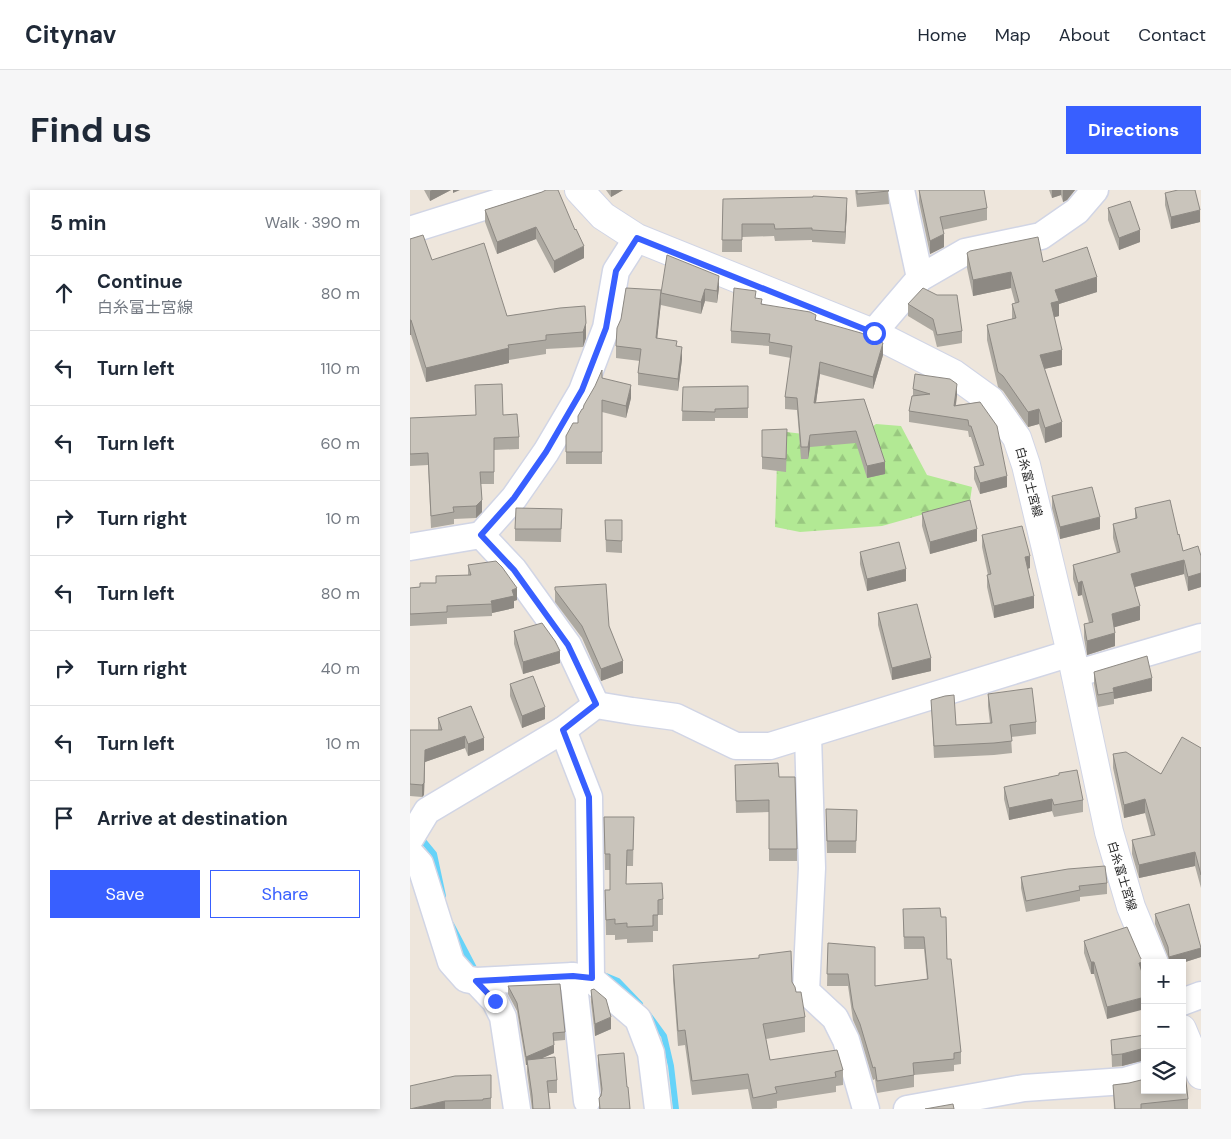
<!DOCTYPE html>
<meta charset="utf-8">
<style>
body{margin:0;font-family:"DM Sans","Noto Sans JP",sans-serif;background:#f6f6f7;color:#1f2937}
.controls{position:absolute;right:15px;bottom:15px;display:grid;overflow:hidden;border-radius:0px;box-shadow:0 2px 8px #0003}
.controls button{width:45px;height:45px;display:grid;place-items:center;padding:0;border:0;border-bottom:1px solid #e0e1e3;background:#fff;color:#1f2937;font:25px sans-serif}
.stop{position:absolute;width:15px;height:15px;margin:-11px;border:4px solid #385fff;border-radius:50%;background:#fff}
.stop.end{background:#385fff;border-color:#fff;box-shadow:0 1px 5px #0008}
.list{margin:0;padding:0;list-style:none}
h2{display:flex;justify-content:space-between;align-items:center;height:65px;margin:0;padding:0 20px;font-size:21px}
h2 small{font-size:16px;font-weight:400;color:#747a83}
.list li{display:grid;grid-template-columns:32px 1fr auto;gap:15px;align-items:center;box-sizing:border-box;height:75px;padding:0 20px;border-top:1px solid #e0e1e3}
.list b{display:block;font-size:19px;white-space:nowrap}
.list p{margin:0;font-size:16px;white-space:nowrap;color:#747a83}
.list em{font-size:16px;font-style:normal;color:#747a83}
.actions{display:flex;gap:10px;padding:15px 20px}
.actions a{flex:1;padding:11px 0;border:1px solid #385fff;border-radius:0px;text-align:center;font-size:18px;color:#385fff}
.actions .main{background:#385fff;color:#fff}
.icon{flex:none;width:28px;height:28px;fill:none;stroke:currentColor;stroke-width:2;stroke-linecap:round;stroke-linejoin:round}
.map{position:relative;flex:none;width:791px;height:919px;overflow:hidden;border-radius:0px}
header{display:flex;align-items:center;gap:30px;box-sizing:border-box;height:70px;padding:0 25px;background:#fff;border-bottom:1px solid #e0e1e3}
header strong{font-size:24px}
nav{display:flex;gap:28px;margin-inline-start:auto;font-size:18px}
.intro{display:flex;align-items:center;justify-content:space-between;box-sizing:border-box;height:120px;padding:0 30px}
h1{margin:0;font-size:35px}
.button{padding:12px 22px;border-radius:0px;background:#385fff;color:#fff;font-size:18px;font-weight:700}
main{display:flex;gap:30px;padding:0 30px}
aside{flex:1;background:#fff;border-radius:0px;box-shadow:0 2px 8px #0003}
.map>svg:first-child{display:block}
</style>
<header>
<strong>Citynav</strong>
<nav><a>Home</a><a>Map</a><a>About</a><a>Contact</a></nav>
</header>
<div class="intro"><h1>Find us</h1><a class="button">Directions</a></div>
<main>
<aside>
<h2>5 min<small>Walk · 390 m</small></h2>
<ul class="list">
<li><svg class="icon" aria-label="ahead" viewBox="0 0 24 24"><path d="M12 20V5M6 11l6-6 6 6"/></svg><div><b>Continue</b><p>白糸富士宮線</p></div><em>80 m</em></li>
<li><svg class="icon" aria-label="left" viewBox="0 0 24 24"><path d="M17 20v-9H6M10 6l-5 5 5 5"/></svg><div><b>Turn left</b></div><em>110 m</em></li>
<li><svg class="icon" aria-label="left" viewBox="0 0 24 24"><path d="M17 20v-9H6M10 6l-5 5 5 5"/></svg><div><b>Turn left</b></div><em>60 m</em></li>
<li><svg class="icon" aria-label="right" viewBox="0 0 24 24"><path d="M7 20v-9h11M14 6l5 5-5 5"/></svg><div><b>Turn right</b></div><em>10 m</em></li>
<li><svg class="icon" aria-label="left" viewBox="0 0 24 24"><path d="M17 20v-9H6M10 6l-5 5 5 5"/></svg><div><b>Turn left</b></div><em>80 m</em></li>
<li><svg class="icon" aria-label="right" viewBox="0 0 24 24"><path d="M7 20v-9h11M14 6l5 5-5 5"/></svg><div><b>Turn right</b></div><em>40 m</em></li>
<li><svg class="icon" aria-label="left" viewBox="0 0 24 24"><path d="M17 20v-9H6M10 6l-5 5 5 5"/></svg><div><b>Turn left</b></div><em>10 m</em></li>
<li><svg class="icon" aria-label="arrive" viewBox="0 0 24 24"><path d="M6 21V4h12l-3 4 3 4H6"/></svg><div><b>Arrive at destination</b></div></li>
</ul>
<div class="actions"><a class="main">Save</a><a>Share</a></div>
</aside>
<div class="map">
<svg width="791" height="919" viewBox="0 0 791 919">
<defs>
<pattern id="forest-firs" width="22" height="20" patternUnits="userSpaceOnUse" patternTransform="scale(1.25)"><rect width="22" height="20" fill="#b2e994"/><path d="M5 1l3.5 6h-7zM16 11l3.5 6h-7z" fill="#99c880"/></pattern>
</defs>
<rect width="100%" height="100%" fill="#eee6dc"/>
<polygon fill="url(#forest-firs)" points="466,234 491,236 517,285 562,297 560,311 472,336 390,342 365,337 368,241 445,250"/>
<g fill="none" stroke-linecap="round" stroke-linejoin="round">
<g stroke="#66d3f9" stroke-width="6">
<polyline points="10,647 24,664 33,706"/>
<polyline points="41,734 66,782 68,782"/>
<polyline points="191,784 208,791 230,814"/>
<polyline points="238,824 254,846 261,876 266,919"/>
</g>
<g stroke="#d1d5e5" stroke-width="29">
<g id="minor">
<polyline points="491,0 510,88"/>
<polyline points="0,40 127,0"/>
<polyline points="463,143 510,88 555,62 631,46 667,21 685,0"/>
<polyline points="0,357 71,345"/>
<polyline points="665,484 791,447"/>
<polyline points="186,515 158,455 104,380 71,345 104,308 136,262 172,201 196,138 206,81 227,48"/>
<polyline points="153,540 179,607 181,789 228,829 241,863 248,919"/>
<polyline points="398,545 402,678 396,801 425,828 436,850 456,919"/>
<polyline points="0,649 17,621 153,540 186,515 222,521 266,527 326,556 360,556 661,463"/>
<polyline points="0,663 10,674 41,772 56,789 66,791 163,786 181,789"/>
<polyline points="163,786 177,911"/>
<polyline points="66,791 85,811 93,827 107,919"/>
<polyline points="772,812 791,805"/>
<polyline points="497,919 614,898 715,891 735,885"/>
</g>
</g>
<g stroke="#d1d5e5" stroke-width="30">
<g id="secondary">
<polyline points="169,0 193,26 227,48 463,143 544,184 580,210 607,248 616,275 661,463 699,642 721,717 744,773"/>
<polyline points="772,839 791,885"/>
</g>
</g>
<use href="#minor" stroke="#fff" stroke-width="26"/>
<use href="#secondary" stroke="#fff" stroke-width="28"/>
</g>
<g fill="#ada9a1">
<polygon points="14,0 41,0 20,11"/>
<polygon points="196,0 213,0 201,7"/>
<polygon points="445,0 478,0 479,14 447,17"/>
<polygon points="509,0 577,18 577,30 532,40 534,57 520,64 509,12"/>
<polygon points="639,0 665,0 657,10 653,12 651,5 642,8"/>
<polygon points="132,2 174,68 144,83 126,49 87,64 75,32 75,20"/>
<polygon points="755,3 790,32 761,39 755,15"/>
<polygon points="313,9 437,20 435,54 402,52 402,50 365,51 364,46 332,47 332,62 312,62"/>
<polygon points="698,18 730,52 709,60 698,30"/>
<polygon points="0,49 22,70 97,126 175,116 176,148 173,157 136,159 136,164 99,170 99,173 16,192 1,145 0,145"/>
<polygon points="557,63 633,72 687,102 649,114 649,126 644,127 652,175 634,179 652,247 635,253 629,234 618,237 593,201 588,197 577,150 577,135 602,129 602,114 605,113 601,98 563,106 557,78"/>
<polygon points="309,98 307,113 295,111 291,124 251,115 251,103"/>
<polygon points="527,105 552,141 552,153 527,157 523,141 498,126 498,114"/>
<polygon points="346,108 352,114 406,130 473,165 463,199 410,184 406,213 454,209 475,284 457,288 446,253 400,257 398,269 391,269 387,220 375,219 375,207 381,168 359,164 359,156 321,153 321,141"/>
<polygon points="251,112 247,148 267,157 272,169 268,201 228,195 228,183 230,171 206,168 206,156"/>
<polygon points="192,188 221,208 216,228 192,222 192,274 156,274 156,246 168,233"/>
<polygon points="338,196 338,228 305,228 305,231 272,231 273,197"/>
<polygon points="503,199 547,205 546,215 570,212 597,297 570,304 564,289 564,277 570,276 561,247 559,247 558,241 499,232 499,221 503,205"/>
<polygon points="93,225 109,247 109,259 84,260 84,294 71,294 72,322 66,328 44,329 44,334 21,338 18,275 0,276 0,228"/>
<polygon points="352,240 377,252 376,282 352,279"/>
<polygon points="642,306 690,339 650,349 642,318"/>
<polygon points="725,318 768,345 773,361 791,366 791,397 778,401 774,384 725,397 730,430 704,437 705,456 677,465 674,448 674,434 679,433 672,405 668,406 663,389 663,375 707,363 703,348 703,334 725,329"/>
<polygon points="152,319 151,352 105,351 105,339"/>
<polygon points="512,323 567,351 520,364 512,336"/>
<polygon points="195,330 212,330 212,363 196,362"/>
<polygon points="572,345 620,378 618,379 624,418 584,428 577,397 577,385 578,385 572,357"/>
<polygon points="450,362 496,391 457,401 450,374"/>
<polygon points="58,375 107,410 104,411 104,418 82,423 82,426 37,428 37,434 0,436 0,398 10,397 58,385"/>
<polygon points="145,397 199,436 213,483 191,491 172,448 145,412"/>
<polygon points="468,423 521,481 482,490 468,435"/>
<polygon points="104,441 150,473 113,484 104,454"/>
<polygon points="684,482 742,501 704,509 704,514 688,517 684,494"/>
<polygon points="100,494 135,529 112,538 100,506"/>
<polygon points="578,504 626,532 626,544 601,547 602,563 584,565 524,568 521,510 546,535 580,533 578,516"/>
<polygon points="61,516 74,560 58,566 55,558 15,572 14,605 12,607 0,606 0,540 28,540 28,528"/>
<polygon points="791,558 791,698 785,676 729,688 722,664 722,650 741,646 735,623 714,628 703,578 703,564 751,584"/>
<polygon points="325,575 369,587 387,659 387,671 359,671 359,622 326,623"/>
<polygon points="594,597 673,610 673,622 644,627 642,621 599,630 594,609"/>
<polygon points="447,620 446,663 417,663 416,632"/>
<polygon points="194,627 224,627 223,676 217,676 216,694 253,709 253,725 248,725 248,741 243,741 243,752 217,753 217,749 205,750 205,745 196,745 195,700 200,700 200,680 195,680"/>
<polygon points="611,687 697,693 697,704 670,707 670,711 616,722 611,698"/>
<polygon points="493,719 531,727 551,862 551,874 544,875 544,881 504,885 504,897 467,903 465,889 463,890 450,846 443,830 438,796 417,796 418,753 465,796 517,789 514,759 494,759"/>
<polygon points="745,724 791,757 791,767 772,773 759,773 758,767 745,734"/>
<polygon points="674,751 733,784 697,829 684,784 681,784 674,763"/>
<polygon points="263,775 382,792 395,827 395,842 356,849 360,870 433,880 433,895 426,896 426,902 367,911 367,918 361,919 342,919 338,899 282,905 275,855 268,856 263,790"/>
<polygon points="98,796 155,842 155,850 144,851 144,863 132,868 147,890 147,903 138,903 140,919 122,919 117,882 117,875 116,875 107,821 98,804"/>
<polygon points="181,800 201,839 185,846 181,812"/>
<polygon points="735,845 735,870 731,871 712,876 702,877 701,850"/>
<polygon points="188,865 217,897 220,919 189,919 189,908 191,903 188,875"/>
<polygon points="81,885 81,919 0,919"/>
<polygon points="719,893 778,909 778,919 704,919 703,895"/>
</g>
<g fill="#8d8983">
<polygon points="22,0 41,0 20,11 20,1"/>
<polygon points="43,0 50,0 43,3"/>
<polygon points="201,0 213,0 201,7"/>
<polygon points="642,0 651,0 651,5 642,8"/>
<polygon points="653,0 665,0 657,10 653,12"/>
<polygon points="437,8 437,20 435,54 435,42"/>
<polygon points="790,20 790,32 761,39 761,27"/>
<polygon points="126,37 126,49 87,64 87,52"/>
<polygon points="730,40 730,52 709,60 709,48"/>
<polygon points="534,44 534,57 520,64 520,51"/>
<polygon points="174,56 174,68 144,83 144,71"/>
<polygon points="601,82 601,98 563,106 563,90"/>
<polygon points="309,86 309,98 307,113 307,101"/>
<polygon points="687,87 687,102 649,114 649,126 641,128 641,113 645,100"/>
<polygon points="295,99 295,111 291,124 291,112"/>
<polygon points="251,100 251,112 246,160 246,148"/>
<rect x="0" y="130" width="1" height="15"/>
<polygon points="176,133 176,148 173,157 173,142"/>
<polygon points="473,153 473,165 463,199 463,187"/>
<polygon points="272,157 272,169 268,201 268,189"/>
<polygon points="99,158 99,173 16,192 16,178"/>
<polygon points="652,160 652,175 630,180 630,165"/>
<polygon points="410,172 410,184 404,226 404,213"/>
<polygon points="547,194 547,205 544,227 544,216"/>
<polygon points="221,195 221,208 216,228 216,216"/>
<polygon points="629,219 629,234 618,237 618,222"/>
<polygon points="652,232 652,247 635,253 635,238"/>
<polygon points="400,245 400,257 398,269 398,257"/>
<polygon points="475,272 475,284 457,288 457,276"/>
<polygon points="597,286 597,297 570,304 570,293"/>
<polygon points="72,310 72,322 66,328 66,316"/>
<polygon points="690,327 690,339 650,349 650,337"/>
<polygon points="567,339 567,351 520,364 520,352"/>
<polygon points="620,366 620,378 615,379 615,367"/>
<polygon points="774,370 774,384 721,398 721,384"/>
<polygon points="496,379 496,391 457,401 457,389"/>
<polygon points="791,383 791,397 778,401 778,387"/>
<polygon points="672,391 672,405 668,406 668,393"/>
<polygon points="107,398 107,410 104,411 104,418 82,423 81,411 102,400"/>
<polygon points="624,406 624,418 584,428 584,416"/>
<polygon points="730,416 730,430 702,438 702,424"/>
<polygon points="705,443 705,456 677,465 677,451"/>
<polygon points="150,461 150,473 113,484 113,472"/>
<polygon points="521,468 521,481 482,490 482,478"/>
<polygon points="213,471 213,483 191,491 191,479"/>
<polygon points="742,488 742,501 704,509 703,498"/>
<polygon points="135,517 135,529 112,538 112,526"/>
<polygon points="55,546 55,558 15,572 14,605 12,607 12,595 15,560"/>
<polygon points="74,548 74,560 58,566 58,554"/>
<polygon points="642,609 642,621 599,630 599,618"/>
<polygon points="735,609 735,623 714,628 714,615"/>
<polygon points="785,662 785,676 729,688 729,675"/>
<polygon points="791,758 791,767 772,773 759,773 759,767"/>
<rect x="681" y="772" width="3" height="12"/>
<polygon points="733,772 733,784 729,785 729,773"/>
<polygon points="735,807 735,819 697,829 697,817"/>
<polygon points="201,827 201,839 185,846 185,834"/>
<polygon points="144,855 144,863 117,875 117,870 117,875 116,875 116,867"/>
<polygon points="731,859 731,871 712,876 712,864"/>
<polygon points="35,911 35,919 0,919"/>
</g>
<g fill="#c9c4bb" stroke="#8d8983">
<polygon points="136,0 148,0 165,40 166,39 174,56 144,71 126,37 87,52 75,20 132,2"/>
<polygon points="447,0 478,0 479,1 447,4"/>
<polygon points="509,0 574,0 577,18 530,27 534,44 520,51"/>
<polygon points="768,0 785,0 790,20 761,27 755,3"/>
<polygon points="403,6 437,8 435,42 402,40 402,38 365,39 364,34 332,34 332,50 312,50 313,9 403,7"/>
<polygon points="720,11 730,40 709,48 698,18"/>
<polygon points="13,45 22,70 74,53 97,126 150,118 175,116 176,133 173,142 136,145 136,150 98,155 99,158 16,178 1,130 0,130 0,49"/>
<polygon points="628,47 633,72 677,57 687,87 645,100 649,111 641,113 652,160 630,165 652,232 635,238 629,219 618,222 593,186 588,182 577,135 606,128 602,114 609,112 601,82 563,90 557,63 560,61"/>
<polygon points="257,65 309,86 307,101 295,99 291,112 251,103"/>
<polygon points="216,98 251,100 246,148 267,151 266,156 272,157 268,189 228,183 231,159 206,156 207,138 211,129"/>
<polygon points="324,98 346,101 345,108 352,109 351,114 400,122 406,125 405,130 451,143 473,153 463,187 410,172 404,213 454,209 475,272 457,276 446,241 400,245 398,257 391,257 387,208 375,207 382,156 359,152 360,144 321,141"/>
<polygon points="513,98 527,105 547,105 552,141 527,145 523,129 498,114"/>
<polygon points="192,180 192,188 221,195 216,216 192,210 192,262 156,262 156,246 163,233 168,233 168,226 172,219 173,219 174,215 185,196"/>
<polygon points="505,184 540,189 547,194 544,216 570,212 587,236 597,286 570,293 564,277 574,275 561,236 559,236 558,230 499,221 502,206 520,204 503,199"/>
<polygon points="92,194 93,225 107,224 109,247 84,248 84,282 70,282 72,310 66,316 43,317 44,322 21,326 18,263 0,264 0,228 66,225 65,195"/>
<polygon points="338,196 338,218 305,219 305,222 272,221 273,197"/>
<polygon points="377,239 376,269 352,267 352,240"/>
<polygon points="682,297 690,327 650,337 642,306"/>
<polygon points="560,310 567,339 520,352 512,323"/>
<polygon points="760,310 768,345 769,344 773,361 788,356 791,366 791,383 778,387 774,370 721,384 730,416 702,424 705,443 677,451 674,434 683,432 672,391 668,393 663,375 710,362 703,334 727,328 725,318"/>
<polygon points="106,318 152,319 151,339 105,339"/>
<polygon points="195,330 212,330 212,351 196,350"/>
<polygon points="612,336 620,366 615,367 624,406 584,416 577,385 581,384 572,345"/>
<polygon points="489,352 496,379 457,389 450,362"/>
<polygon points="86,371 92,377 107,398 102,400 104,406 81,411 82,414 37,416 37,422 0,424 0,398 10,397 10,393 26,393 26,386 61,385 58,375"/>
<polygon points="196,394 199,436 213,471 191,479 172,436 145,400 145,397"/>
<polygon points="507,414 521,468 482,478 468,423"/>
<polygon points="132,433 145,451 150,461 113,472 104,441"/>
<polygon points="737,466 742,488 703,498 704,502 688,505 684,482"/>
<polygon points="123,486 135,517 112,526 100,494"/>
<polygon points="622,498 626,532 600,535 602,551 584,553 524,556 521,510 535,506 544,505 546,535 582,533 578,504"/>
<polygon points="61,516 74,548 58,554 55,546 15,560 14,593 12,595 0,594 0,540 32,540 28,528"/>
<polygon points="772,547 791,558 791,685 785,662 729,675 722,650 745,645 735,609 714,615 703,564 716,562 751,584"/>
<polygon points="368,573 369,587 385,587 387,659 359,659 359,610 326,611 325,575"/>
<polygon points="667,580 673,610 644,615 642,609 599,618 594,597 649,585 649,583"/>
<polygon points="416,619 447,620 446,651 417,651"/>
<polygon points="194,627 224,627 223,660 217,660 216,694 252,693 253,709 248,710 248,725 243,725 243,736 217,737 217,733 205,734 205,729 196,730 195,700 200,700 200,664 195,664"/>
<polygon points="695,676 697,693 669,696 670,700 616,711 611,687 658,679"/>
<polygon points="779,714 791,758 759,767 758,757 745,724"/>
<polygon points="530,718 531,727 536,727 537,769 541,769 551,862 544,863 544,869 503,873 504,885 467,891 465,877 463,878 450,834 443,818 438,784 417,784 418,753 465,757 465,796 518,789 514,747 494,747 493,719"/>
<polygon points="717,737 730,767 733,772 729,773 735,792 735,807 697,817 684,772 681,772 674,751"/>
<polygon points="381,761 382,792 385,797 386,802 391,802 395,827 353,834 360,870 427,860 433,880 425,882 426,887 365,897 367,903 343,908 338,884 282,891 275,840 268,841 263,775 349,768 349,765"/>
<polygon points="150,794 155,842 143,843 144,855 116,867 107,813 98,796"/>
<polygon points="184,799 196,809 201,827 185,834 181,800"/>
<polygon points="735,845 735,858 731,859 712,864 702,865 701,850"/>
<polygon points="214,863 217,897 218,897 220,919 190,919 189,908 191,906 192,899 188,865"/>
<polygon points="145,867 147,890 137,891 140,919 123,919 122,905 117,870"/>
<polygon points="772,874 774,874 778,909 731,914 731,919 705,919 703,895 719,893 735,889 735,900 772,900"/>
<polygon points="81,885 81,908 73,909 73,910 35,911 0,919 0,896 45,886"/>
<polygon points="543,914 544,919 515,919"/>
</g>
<g fill="none" stroke-linecap="round" stroke-linejoin="round">
<polyline stroke="#385fff" stroke-width="6" points="85,811 66,791 163,786 182,788 179,607 153,540 186,514 158,455 104,380 71,345 104,308 136,262 172,200 196,138 206,81 227,48 464,143"/>
</g>
<g text-anchor="middle" stroke-width="4.5" stroke-linejoin="round" paint-order="stroke">
<g font-size="12" fill="#2b2b2b" stroke="#fff">
<text transform="translate(619 292) rotate(75)" y="4">白糸富士宮線</text>
<text transform="translate(712 686) rotate(73)" y="4">白糸富士宮線</text>
</g>
</g>
</svg>
<div class="controls">
<button>+</button>
<button>−</button>
<button><svg class="icon" aria-label="layers" viewBox="0 0 24 24"><path d="M12 4l9 5-9 5-9-5zM3 14l9 5 9-5"/></svg></button>
</div>
<div class="stop" style="left:464px;top:143px"></div>
<div class="stop end" style="left:85px;top:811px"></div>
</div>
</main>
